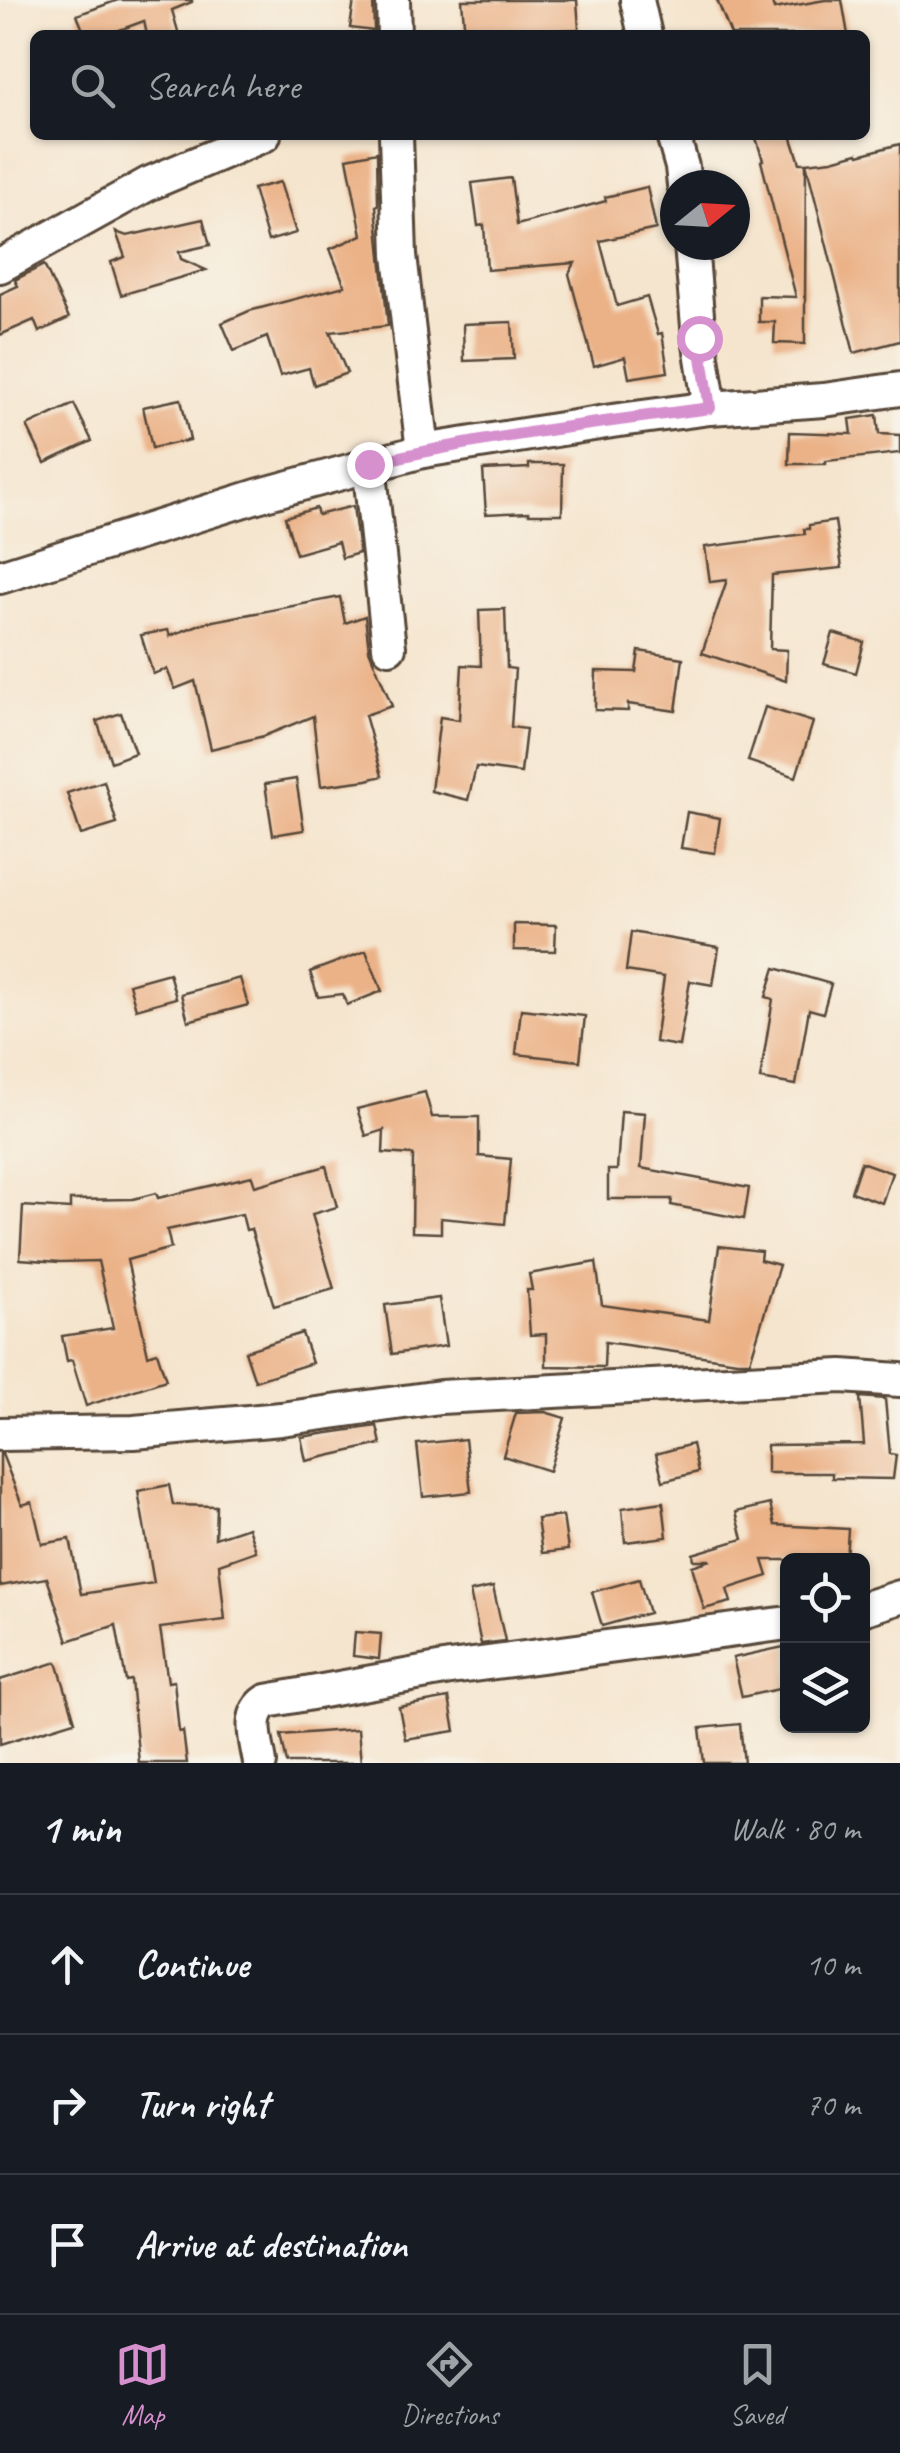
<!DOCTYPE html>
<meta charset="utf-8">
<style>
body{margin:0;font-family:Caveat,sans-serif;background:#20242c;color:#f1f3f6}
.controls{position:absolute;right:30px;bottom:30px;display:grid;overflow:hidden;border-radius:15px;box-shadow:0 2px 8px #0004}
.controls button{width:90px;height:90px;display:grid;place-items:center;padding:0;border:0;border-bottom:2px solid #363941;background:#171b24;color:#f1f3f6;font:50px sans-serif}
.compass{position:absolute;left:660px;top:170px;width:90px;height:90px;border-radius:50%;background:#171b24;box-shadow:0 2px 8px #0004;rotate:72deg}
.stop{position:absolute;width:30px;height:30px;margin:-22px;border:8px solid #d690ce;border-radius:50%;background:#fff}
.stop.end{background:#d690ce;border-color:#fff;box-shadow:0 2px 10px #0008}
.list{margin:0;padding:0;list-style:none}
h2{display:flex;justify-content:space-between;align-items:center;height:130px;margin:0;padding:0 40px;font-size:42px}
h2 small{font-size:32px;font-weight:400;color:#9ea1a6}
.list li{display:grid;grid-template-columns:65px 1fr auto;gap:30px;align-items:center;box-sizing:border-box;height:140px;padding:0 40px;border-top:2px solid #363941}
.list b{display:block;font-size:38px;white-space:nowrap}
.list em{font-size:32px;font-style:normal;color:#9ea1a6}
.icon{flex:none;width:55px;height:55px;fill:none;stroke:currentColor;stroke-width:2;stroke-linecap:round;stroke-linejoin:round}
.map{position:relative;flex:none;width:900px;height:1763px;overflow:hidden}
.search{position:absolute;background:#171b24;box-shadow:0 2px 8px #0004;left:30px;right:30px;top:30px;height:110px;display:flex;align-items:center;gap:25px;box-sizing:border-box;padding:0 35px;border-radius:15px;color:#9ea1a6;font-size:38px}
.sheet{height:550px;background:#171b24}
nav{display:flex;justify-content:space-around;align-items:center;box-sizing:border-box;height:140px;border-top:2px solid #363941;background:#171b24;font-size:28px;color:#9ea1a6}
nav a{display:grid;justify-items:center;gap:5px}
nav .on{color:#d690ce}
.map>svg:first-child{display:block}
</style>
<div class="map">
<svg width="900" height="1763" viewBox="0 0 900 1763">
<rect width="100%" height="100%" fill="#f7f3e8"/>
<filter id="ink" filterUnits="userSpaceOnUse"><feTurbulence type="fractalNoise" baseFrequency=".01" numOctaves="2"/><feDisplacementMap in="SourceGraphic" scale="20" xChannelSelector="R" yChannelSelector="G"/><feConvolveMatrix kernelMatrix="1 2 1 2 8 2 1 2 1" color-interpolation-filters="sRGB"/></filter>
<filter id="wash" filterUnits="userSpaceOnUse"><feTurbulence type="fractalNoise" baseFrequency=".0048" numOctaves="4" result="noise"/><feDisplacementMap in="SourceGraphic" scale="40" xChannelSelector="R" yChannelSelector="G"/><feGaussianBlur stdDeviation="2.25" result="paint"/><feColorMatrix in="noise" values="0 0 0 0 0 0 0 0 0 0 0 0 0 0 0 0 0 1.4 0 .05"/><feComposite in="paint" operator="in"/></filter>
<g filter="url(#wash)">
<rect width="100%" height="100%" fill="#f5e5ce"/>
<g id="blocks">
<g fill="#ebb288">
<polygon points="118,0 192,0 192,2 172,10 179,35 147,35 144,21 106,35 85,35 77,15"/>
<polygon points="354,0 373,0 374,31 350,28"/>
<polygon points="462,0 577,0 579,29 512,33 512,35 465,35"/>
<polygon points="717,0 771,0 774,9 825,0 842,0 848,35 731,35"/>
<polygon points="755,135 791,135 800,163 806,163 805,297 803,297 805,297 805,344 774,343 775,322 759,322 759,296 796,297 761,161 763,160"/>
<polygon points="900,144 900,341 854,353 806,163 832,160 858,153 859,155"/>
<polygon points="377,152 378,205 376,206 388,326 330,332 347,373 314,385 309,368 280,376 267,337 234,351 222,323 249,311 345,286 330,249 362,235 347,158"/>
<polygon points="511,178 517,225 606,201 605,197 647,187 656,229 600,241 617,306 647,297 658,334 662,333 668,372 629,378 625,357 594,366 569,274 575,263 487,270 484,225 478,226 472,183"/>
<polygon points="280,182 296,233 268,241 253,189"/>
<polygon points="203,219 210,245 179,252 181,259 206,270 121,295 111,262 125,257 116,232 127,236"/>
<polygon points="44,265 69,318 39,332 34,320 0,335 0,294 18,286 15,280"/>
<polygon points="512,322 514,359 464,361 463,324"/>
<polygon points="181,399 190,440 152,448 143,407"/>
<polygon points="74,404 92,441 45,463 27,426"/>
<polygon points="877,415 879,434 900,435 900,453 826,461 826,464 789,464 790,432 852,434 850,419"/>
<polygon points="529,464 563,464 562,514 529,514 529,512 486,514 483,470 529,468"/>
<polygon points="353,506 359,553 342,558 338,542 296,554 285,517 316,508 318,515"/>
<polygon points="835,521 842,568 772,575 770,649 787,650 786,681 702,653 727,580 710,582 705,547 805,534 804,529 809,529 809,525"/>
<polygon points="340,597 345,623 365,616 369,650 392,706 365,715 382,776 367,780 321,786 313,716 264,736 211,749 195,681 175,689 167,669 153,674 141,635 168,630 170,636 203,623"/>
<polygon points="505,609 507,668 515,669 511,727 526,729 521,773 476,767 468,800 431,791 440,717 459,720 462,665 481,666 479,610"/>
<polygon points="833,633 864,642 856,673 824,664"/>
<polygon points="639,651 683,658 676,711 628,704 628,711 595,710 596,671 636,672"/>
<polygon points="765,707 813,722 796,777 748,761"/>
<polygon points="121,713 135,753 111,762 97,721"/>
<polygon points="296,779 304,830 273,835 265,784"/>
<polygon points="104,781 117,824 81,835 67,793"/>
<polygon points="687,812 720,818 715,853 681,848"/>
<polygon points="514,924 556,925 555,951 514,950"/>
<polygon points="631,932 719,947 713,985 690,981 679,1046 655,1042 664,977 626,971"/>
<polygon points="366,951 382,991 347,1005 342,994 318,997 310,972"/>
<polygon points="775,968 831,984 823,1013 809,1009 796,1085 760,1079 773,999 766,997"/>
<polygon points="169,973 176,998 136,1009 129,984"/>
<polygon points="240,978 248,1005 188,1021 181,994"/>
<polygon points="521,1009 585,1016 580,1061 516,1054"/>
<polygon points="425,1092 432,1117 479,1117 479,1156 511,1159 505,1224 441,1218 441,1233 412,1232 413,1155 383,1153 384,1130 366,1136 357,1109"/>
<polygon points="621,1111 645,1113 641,1168 749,1188 744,1219 671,1205 672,1199 608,1199 608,1170 617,1170"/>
<polygon points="861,1162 892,1173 882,1203 851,1192"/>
<polygon points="326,1166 337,1207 312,1214 334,1289 274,1306 251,1229 246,1230 242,1214 167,1230 171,1248 127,1260 148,1355 157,1352 166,1380 86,1406 72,1360 67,1361 62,1336 113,1328 98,1261 60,1262 20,1259 23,1206 70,1209 70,1200 133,1199 156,1193 158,1198 252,1176 255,1186"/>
<polygon points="719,1246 761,1251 760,1260 779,1265 750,1361 737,1361 605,1342 604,1367 546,1366 546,1334 530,1335 527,1290 532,1290 529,1274 596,1262 602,1305 709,1320"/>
<polygon points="439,1298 446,1346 392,1354 385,1305"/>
<polygon points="302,1333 312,1363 255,1381 245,1351"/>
<polygon points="860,1397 885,1399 890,1454 896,1455 893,1479 832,1478 832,1473 767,1473 767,1445 864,1444"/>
<polygon points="545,1412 565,1418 549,1471 503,1456 516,1413"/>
<polygon points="377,1426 381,1444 306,1461 301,1437"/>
<polygon points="465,1439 471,1492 423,1497 417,1444"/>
<polygon points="692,1444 698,1472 663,1481 656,1454"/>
<polygon points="0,1454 2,1454 22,1505 32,1502 42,1544 70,1539 81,1594 154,1583 138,1491 169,1485 173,1505 216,1506 215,1538 248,1527 256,1551 219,1564 225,1620 160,1628 168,1682 174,1681 179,1732 183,1731 187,1763 139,1763 131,1680 126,1681 116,1625 68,1641 47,1578 0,1586"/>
<polygon points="663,1502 667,1537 625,1542 622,1508"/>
<polygon points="770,1504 775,1525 848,1529 846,1560 763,1560 768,1576 727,1589 731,1602 704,1609 692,1566 711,1560 694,1560 693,1554 743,1539 736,1512"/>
<polygon points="563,1516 568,1550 542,1553 537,1519"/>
<polygon points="639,1579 649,1613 602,1626 592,1592"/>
<polygon points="493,1587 505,1641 481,1644 470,1592"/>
<polygon points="355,1632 381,1634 379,1659 353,1656"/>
<polygon points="788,1646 788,1687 742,1697 733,1658"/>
<polygon points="57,1662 75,1721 0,1744 0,1680"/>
<polygon points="449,1698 455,1731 405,1739 399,1707"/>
<polygon points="740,1724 744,1763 704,1763 700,1728"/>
<polygon points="358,1729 361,1763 287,1763 281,1735"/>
</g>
</g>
</g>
<g filter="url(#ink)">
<use href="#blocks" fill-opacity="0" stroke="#574638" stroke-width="2.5"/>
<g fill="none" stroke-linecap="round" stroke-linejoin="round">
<g stroke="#574638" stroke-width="38">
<g id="minor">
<polyline points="393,0 394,35"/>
<polyline points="637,0 645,35"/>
<polyline points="396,135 400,255 423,451"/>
<polyline points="673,135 682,167 684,185"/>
<polyline points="691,245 699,338 710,408"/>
<polyline points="0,266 148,184 264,135"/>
<polyline points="369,464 389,647"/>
<polyline points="0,577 257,496 423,451 612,421 710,408 824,400 900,389"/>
<polyline points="0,1434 134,1432 281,1419 440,1397 842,1376 900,1380"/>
<polyline points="862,1609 900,1597"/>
<path d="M260 1763C257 1742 246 1715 267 1701L450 1668 788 1623"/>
</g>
</g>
<use href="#minor" stroke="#fff" stroke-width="32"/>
</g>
</g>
<g fill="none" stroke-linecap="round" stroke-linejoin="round" filter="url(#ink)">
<path stroke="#d690ce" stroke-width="12" d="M369 464C481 437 595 423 710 408L699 338"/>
</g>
</svg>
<div class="controls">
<button><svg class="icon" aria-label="locate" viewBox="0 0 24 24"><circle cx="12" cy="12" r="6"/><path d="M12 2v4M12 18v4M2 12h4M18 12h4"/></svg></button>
<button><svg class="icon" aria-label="layers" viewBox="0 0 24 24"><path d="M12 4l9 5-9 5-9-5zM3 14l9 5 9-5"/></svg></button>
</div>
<svg class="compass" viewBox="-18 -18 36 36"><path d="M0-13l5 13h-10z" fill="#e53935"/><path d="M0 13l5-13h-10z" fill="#9ea1a6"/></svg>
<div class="stop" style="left:699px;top:338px"></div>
<div class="stop end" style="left:369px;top:464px"></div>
<div class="search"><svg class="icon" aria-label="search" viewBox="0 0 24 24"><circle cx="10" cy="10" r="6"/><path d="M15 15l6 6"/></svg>Search here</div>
</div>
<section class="sheet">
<h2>1 min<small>Walk · 80 m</small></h2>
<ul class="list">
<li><svg class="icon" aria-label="ahead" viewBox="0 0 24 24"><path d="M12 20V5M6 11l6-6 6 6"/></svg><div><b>Continue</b></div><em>10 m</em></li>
<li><svg class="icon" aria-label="right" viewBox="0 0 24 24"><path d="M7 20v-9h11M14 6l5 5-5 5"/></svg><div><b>Turn right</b></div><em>70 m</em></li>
<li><svg class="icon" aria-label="arrive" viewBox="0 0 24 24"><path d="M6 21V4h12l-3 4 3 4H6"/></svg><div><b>Arrive at destination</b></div></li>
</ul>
</section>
<nav>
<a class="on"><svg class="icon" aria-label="map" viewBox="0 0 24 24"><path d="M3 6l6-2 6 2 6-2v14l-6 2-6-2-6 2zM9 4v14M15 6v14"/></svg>Map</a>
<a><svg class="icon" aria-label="directions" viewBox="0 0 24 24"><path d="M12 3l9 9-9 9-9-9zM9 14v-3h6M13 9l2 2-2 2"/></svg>Directions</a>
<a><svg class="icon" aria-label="saved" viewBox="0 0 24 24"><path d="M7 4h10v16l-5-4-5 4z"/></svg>Saved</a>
</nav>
